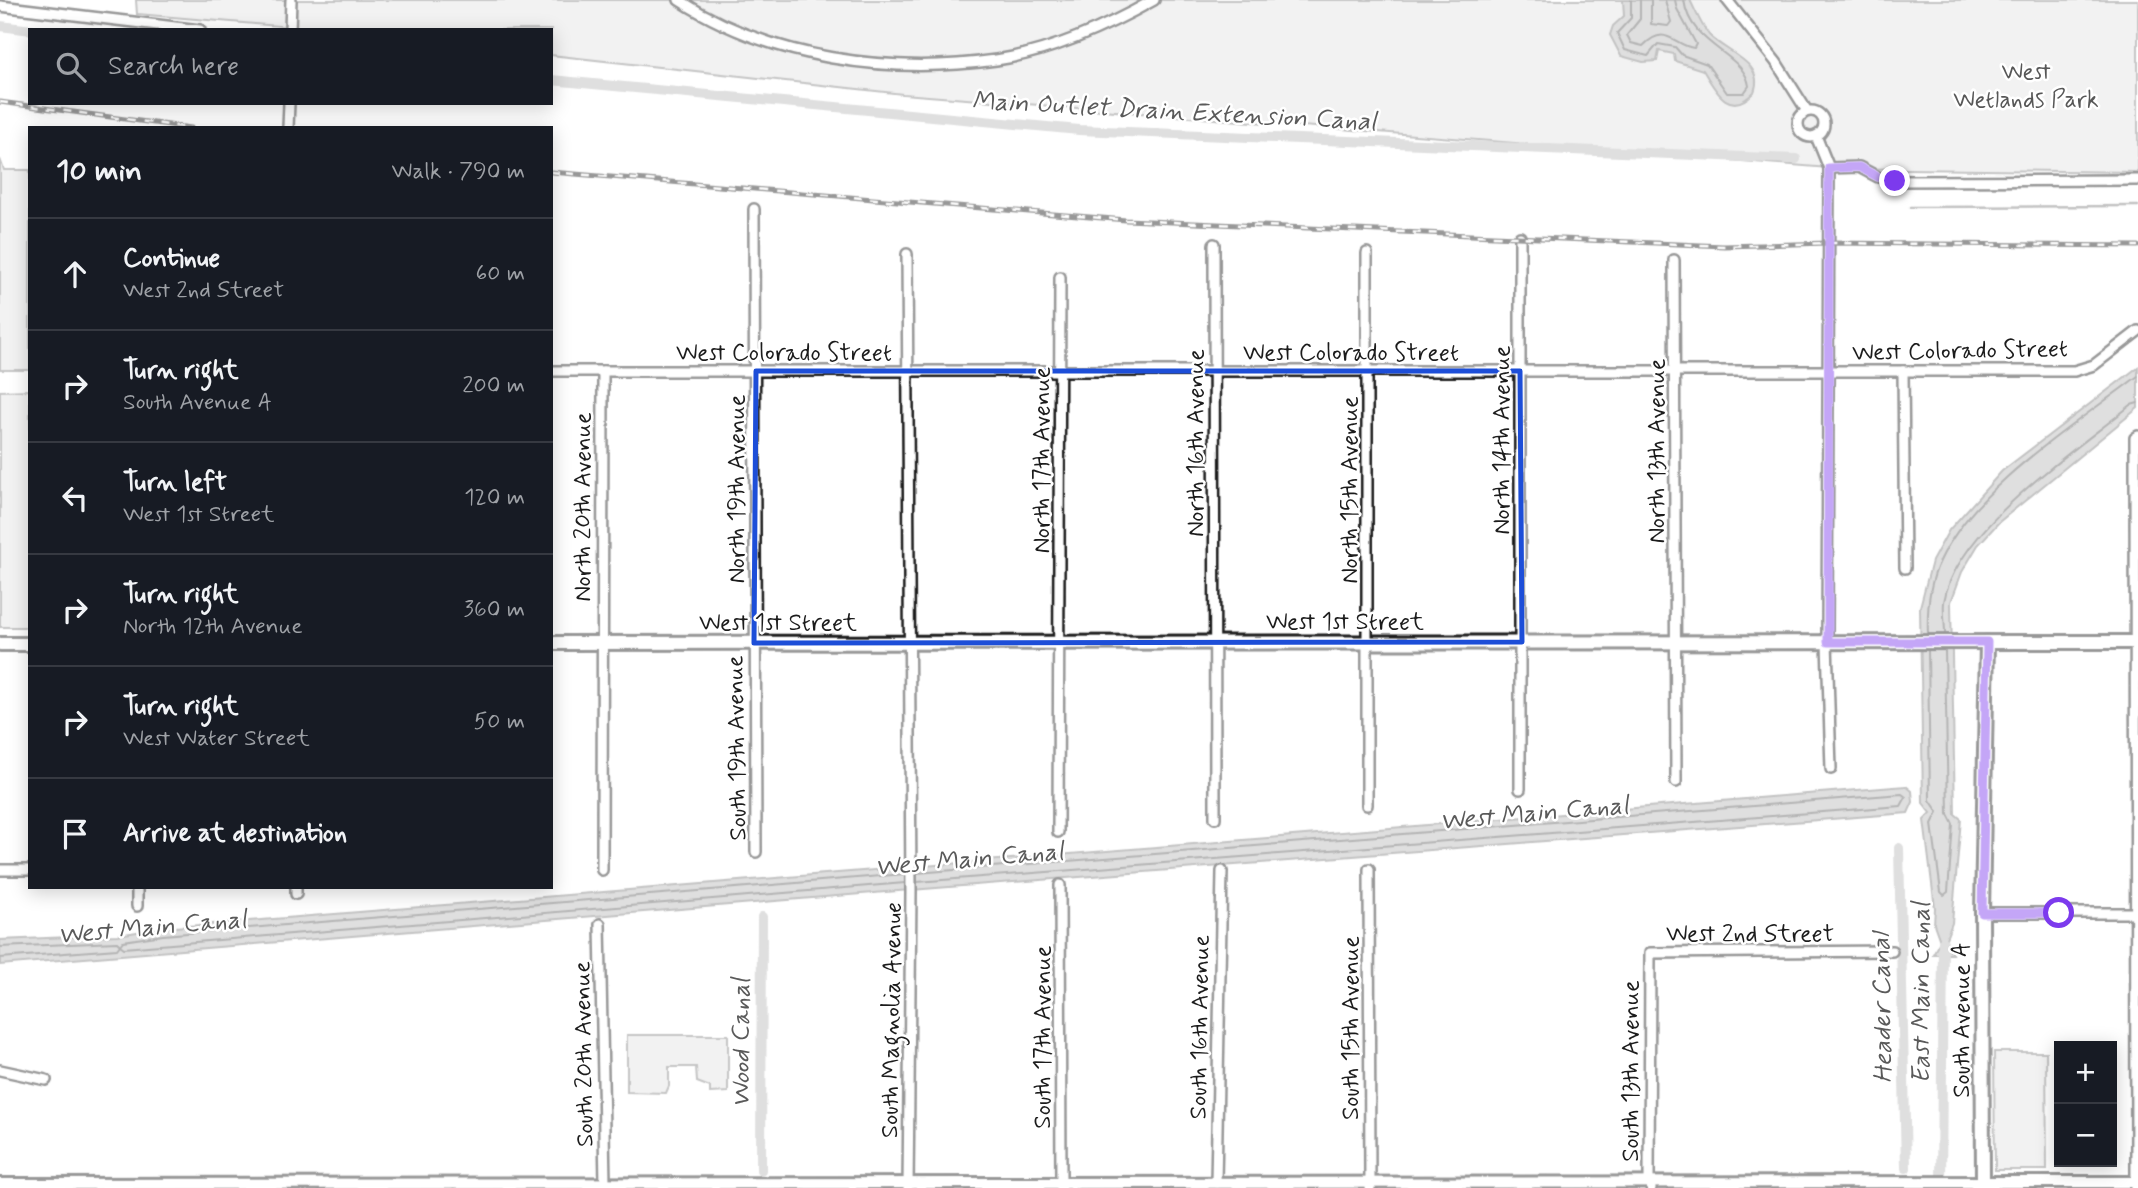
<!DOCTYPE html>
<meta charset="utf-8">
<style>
body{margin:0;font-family:Mynerve,sans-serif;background:#242831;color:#f1f3f6}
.controls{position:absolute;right:21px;bottom:21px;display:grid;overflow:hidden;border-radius:0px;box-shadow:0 4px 18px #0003}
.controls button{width:63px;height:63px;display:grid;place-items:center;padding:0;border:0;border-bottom:2px solid #363941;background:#171b24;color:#f1f3f6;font:35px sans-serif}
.stop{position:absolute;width:21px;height:21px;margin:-16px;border:5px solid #7c3aed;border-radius:50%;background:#fff}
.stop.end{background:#7c3aed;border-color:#fff;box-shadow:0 2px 7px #0008}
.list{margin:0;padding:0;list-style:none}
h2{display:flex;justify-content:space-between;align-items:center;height:91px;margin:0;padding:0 28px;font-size:30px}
h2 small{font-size:23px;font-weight:400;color:#9ea1a6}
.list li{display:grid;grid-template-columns:46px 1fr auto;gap:21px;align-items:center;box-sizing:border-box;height:112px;padding:0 28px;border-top:2px solid #363941}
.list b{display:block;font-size:26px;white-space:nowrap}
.list p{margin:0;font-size:23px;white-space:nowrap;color:#9ea1a6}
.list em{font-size:23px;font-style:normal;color:#9ea1a6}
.icon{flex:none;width:38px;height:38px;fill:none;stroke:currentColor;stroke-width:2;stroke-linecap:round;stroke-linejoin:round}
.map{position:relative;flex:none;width:2138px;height:1188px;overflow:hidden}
.search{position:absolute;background:#171b24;box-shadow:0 4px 18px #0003;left:28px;top:28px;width:525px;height:77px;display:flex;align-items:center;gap:18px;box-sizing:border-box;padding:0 24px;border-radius:0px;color:#9ea1a6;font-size:26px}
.panel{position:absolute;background:#171b24;box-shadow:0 4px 18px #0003;left:28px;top:126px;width:525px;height:763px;border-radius:0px}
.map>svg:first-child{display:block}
</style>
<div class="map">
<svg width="2138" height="1188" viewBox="0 0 2138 1188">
<rect width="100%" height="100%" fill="#fff"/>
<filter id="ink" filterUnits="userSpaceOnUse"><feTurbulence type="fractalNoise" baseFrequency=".0143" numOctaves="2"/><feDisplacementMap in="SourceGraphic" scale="14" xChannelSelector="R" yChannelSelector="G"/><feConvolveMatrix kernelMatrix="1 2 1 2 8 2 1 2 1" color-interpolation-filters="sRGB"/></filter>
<g filter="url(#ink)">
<g fill="#e2e2e2" stroke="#7f7f7f" stroke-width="2">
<polygon points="136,0 2138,0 2138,172 1829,168 903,94 551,55 551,30 326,30 137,14"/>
<polygon points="0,159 4,170 30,170 30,370 0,370"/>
<polygon points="30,390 30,627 0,627 0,391"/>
<polygon points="627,1035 728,1035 728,1092 710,1093 710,1087 697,1082 696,1067 669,1067 669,1086 666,1093 627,1092"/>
<polygon points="1994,1052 2046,1052 2047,1170 1995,1170"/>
</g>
<g fill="#b8b8b8" stroke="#7a7a7a" stroke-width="2">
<path d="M1623 0H1690C1696 12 1701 25 1709 35 1724 52 1766 62 1754 92 1729 119 1715 90 1703 70L1675 61 1674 54 1659 51 1657 61 1643 62 1621 56 1610 35 1613 26 1624 16Z"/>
<polygon points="2138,367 2138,408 1999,522 1978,545 1962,572 1951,602 1955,814 1961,819 1952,923 1945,941 1952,954 1933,954 1940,941 1934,924 1935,908 1924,820 1931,813 1923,803 1920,607 1932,561 1949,530 2002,471"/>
<polygon points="1906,786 1912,791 1913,802 1908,813 898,891 0,965 0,940 118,935 162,928"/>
</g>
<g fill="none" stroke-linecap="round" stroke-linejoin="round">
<g stroke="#5a5a5a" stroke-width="2">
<path d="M1631 0V18L1617 33 1625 50 1648 56 1658 44 1675 47 1682 55 1707 64 1727 93H1744L1749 86C1745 53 1690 47 1684 0"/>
<path d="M1640 0V19L1627 35 1631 43 1643 46C1666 22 1674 46 1694 48L1696 44 1677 9 1675 0"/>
<polyline points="1651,0 1651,24 1668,26 1671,22 1665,0"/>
<path d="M1928 634C1927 610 1929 583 1940 561 1975 486 2073 426 2138 376"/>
<path d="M1945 634C1945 624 1943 612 1944 602 1955 530 2076 450 2131 405L2138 403"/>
<polyline points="1928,650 1930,800 1938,812 1932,824 1941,892 1944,895 1948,892 1953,824 1948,814 1945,650"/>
<polyline points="917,873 1902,794 1906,797 1901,806 917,882"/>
<polyline points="905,874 163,935 123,941 120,945 124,948 905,883"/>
<polyline points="0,947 117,942 120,945 117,949 0,958"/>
</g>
<polyline stroke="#7a7a7a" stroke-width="2.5" points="1910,207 2138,206"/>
<g stroke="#b8b8b8" stroke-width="10">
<polyline points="0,26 32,30"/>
<polyline points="551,80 1079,130 1796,159"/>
<polyline points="1899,848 1906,1168"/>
<polyline points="761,1170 762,917"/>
<polyline points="1941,1188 1943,942"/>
</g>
<g stroke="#1c1c1c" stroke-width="14">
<g id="minor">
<path d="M679 0C770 59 889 75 996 60 1051 52 1106 27 1154 0"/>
<polyline points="1727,0 1776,62 1807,111"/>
<polyline points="0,6 200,30"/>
<polyline points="290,30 291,0"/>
<circle cx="1811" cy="124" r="13"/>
<polyline points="288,128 289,103"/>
<polyline points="1816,136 1829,168 1827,642 1831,769"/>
<polyline points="1829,168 1859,167 1878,177 1895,181 2138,180"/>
<polyline points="754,209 756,852"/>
<polyline points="1214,244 1215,818"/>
<polyline points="907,254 911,892 908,1188"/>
<polyline points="1674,260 1676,782"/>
<polyline points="551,371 2074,371 2094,365 2138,331"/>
<polyline points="1903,371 1905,568"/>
<polyline points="1520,789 1520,237"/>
<polyline points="1367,805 1367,253"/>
<polyline points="1058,832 1060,277"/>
<polyline points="1369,869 1370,1188"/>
<polyline points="0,870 30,870"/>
<polyline points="602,870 603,371"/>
<polyline points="1060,885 1061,1188"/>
<polyline points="137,887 137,906"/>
<polyline points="296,887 296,894"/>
<polyline points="1982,913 2138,913"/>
<polyline points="600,924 605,1183"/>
<polyline points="0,1070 46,1080"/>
<polyline points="1216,1183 1222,871"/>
<polyline points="1651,1188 1649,1182 1650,953 1892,951"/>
<polyline points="2136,1188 2135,438 2138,436"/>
</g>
</g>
<g stroke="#1c1c1c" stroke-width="16">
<polyline id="tertiary" points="0,1184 2138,1182"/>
</g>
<g stroke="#1c1c1c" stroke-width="18">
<g id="secondary">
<polyline points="551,643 2138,642"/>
<polyline points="0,644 30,644"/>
<polyline points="1983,1188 1982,913 1987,642"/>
</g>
</g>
<use href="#minor" stroke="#fff" stroke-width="9"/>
<use href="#tertiary" stroke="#fff" stroke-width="10"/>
<use href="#secondary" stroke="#fff" stroke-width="12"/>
<g stroke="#1c1c1c" stroke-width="5">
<g id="rail">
<polyline points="0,102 191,128"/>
<polyline points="551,172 1126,220 1724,246 1828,243 2138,246"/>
</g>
</g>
<use href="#rail" stroke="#fff" stroke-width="2.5" stroke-dasharray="8" stroke-linecap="butt"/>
</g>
</g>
<g fill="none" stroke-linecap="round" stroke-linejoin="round" filter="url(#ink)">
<polyline stroke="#7c3aed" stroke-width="9" points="1895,181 1878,177 1859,167 1829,168 1828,642 1987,642 1982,913 2059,913"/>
</g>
<path d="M0 0H2138V1188H0ZM756 371H1520L1522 642 754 643Z" fill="#fff" fill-opacity=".55" fill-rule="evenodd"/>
<path fill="none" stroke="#1d4ed8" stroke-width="5" stroke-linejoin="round" d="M756 371H1520L1522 642 754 643Z"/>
<g text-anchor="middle" stroke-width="5" stroke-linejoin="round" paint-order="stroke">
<g font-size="24" fill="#575757" stroke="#fff">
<text x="2026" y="79">West<tspan x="2026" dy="28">Wetlands Park</tspan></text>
</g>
<g font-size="24" fill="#1c1c1c" stroke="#fff">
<text transform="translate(1960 350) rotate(-1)" y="8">West Colorado Street</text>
<text x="784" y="360">West Colorado Street</text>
<text x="1351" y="360">West Colorado Street</text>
<text transform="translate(1501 440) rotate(-90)" y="8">North 14th Avenue</text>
<text transform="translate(1195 443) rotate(-90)" y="8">North 16th Avenue</text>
<text transform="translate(1656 451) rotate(-90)" y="8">North 13th Avenue</text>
<text transform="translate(1041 460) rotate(-90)" y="8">North 17th Avenue</text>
<text transform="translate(736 489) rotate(-90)" y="8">North 19th Avenue</text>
<text transform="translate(1349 490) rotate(-90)" y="8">North 15th Avenue</text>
<text transform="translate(582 507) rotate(-90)" y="8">North 20th Avenue</text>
<text x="1345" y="629">West 1st Street</text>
<text x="778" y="630">West 1st Street</text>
<text transform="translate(736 748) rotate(-91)" y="8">South 19th Avenue</text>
<text x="1750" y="941">West 2nd Street</text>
<text transform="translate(891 1020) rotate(-89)" y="8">South Magnolia Avenue</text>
<text transform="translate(1961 1020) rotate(-90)" y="8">South Avenue A</text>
<text transform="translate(1199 1027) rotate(-89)" y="8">South 16th Avenue</text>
<text transform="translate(1350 1028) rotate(-90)" y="8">South 15th Avenue</text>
<text transform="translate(1042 1037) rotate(-90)" y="8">South 17th Avenue</text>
<text transform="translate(583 1054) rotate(-91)" y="8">South 20th Avenue</text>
<text transform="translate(1630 1071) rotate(-90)" y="8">South 13th Avenue</text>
</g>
<g font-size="26" font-style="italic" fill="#5a5a5a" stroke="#fff">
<text transform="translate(1174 110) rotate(3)" y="9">Main Outlet Drain Extension Canal</text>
<text transform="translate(1534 812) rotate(-5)" y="9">West Main Canal</text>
<text transform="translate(969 858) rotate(-5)" y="9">West Main Canal</text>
<text transform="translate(152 926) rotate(-5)" y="9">West Main Canal</text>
<text transform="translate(1920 993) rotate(-90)" y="9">East Main Canal</text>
<text transform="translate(1881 1008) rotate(-91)" y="9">Header Canal</text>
<text transform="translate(740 1043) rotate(-90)" y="9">Wood Canal</text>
</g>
</g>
</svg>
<div class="controls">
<button>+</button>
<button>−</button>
</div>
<div class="stop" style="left:2059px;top:913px"></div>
<div class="stop end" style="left:1895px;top:181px"></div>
<div class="search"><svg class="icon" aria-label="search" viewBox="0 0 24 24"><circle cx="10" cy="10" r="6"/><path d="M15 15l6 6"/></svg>Search here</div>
<section class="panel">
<h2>10 min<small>Walk · 790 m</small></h2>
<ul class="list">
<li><svg class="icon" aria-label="ahead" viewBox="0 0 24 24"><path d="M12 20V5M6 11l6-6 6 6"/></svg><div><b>Continue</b><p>West 2nd Street</p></div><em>60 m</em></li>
<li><svg class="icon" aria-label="right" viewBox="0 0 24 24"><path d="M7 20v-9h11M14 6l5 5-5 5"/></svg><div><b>Turn right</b><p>South Avenue A</p></div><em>200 m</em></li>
<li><svg class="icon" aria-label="left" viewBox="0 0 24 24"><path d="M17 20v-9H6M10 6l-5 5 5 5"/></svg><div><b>Turn left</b><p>West 1st Street</p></div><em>120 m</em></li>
<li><svg class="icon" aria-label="right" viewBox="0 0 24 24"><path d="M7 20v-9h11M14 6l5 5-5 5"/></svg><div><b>Turn right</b><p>North 12th Avenue</p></div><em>360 m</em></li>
<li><svg class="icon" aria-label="right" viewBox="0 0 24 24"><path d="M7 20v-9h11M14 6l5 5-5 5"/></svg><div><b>Turn right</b><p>West Water Street</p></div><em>50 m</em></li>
<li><svg class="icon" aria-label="arrive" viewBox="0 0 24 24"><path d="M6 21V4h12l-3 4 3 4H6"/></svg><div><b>Arrive at destination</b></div></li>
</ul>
</section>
</div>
